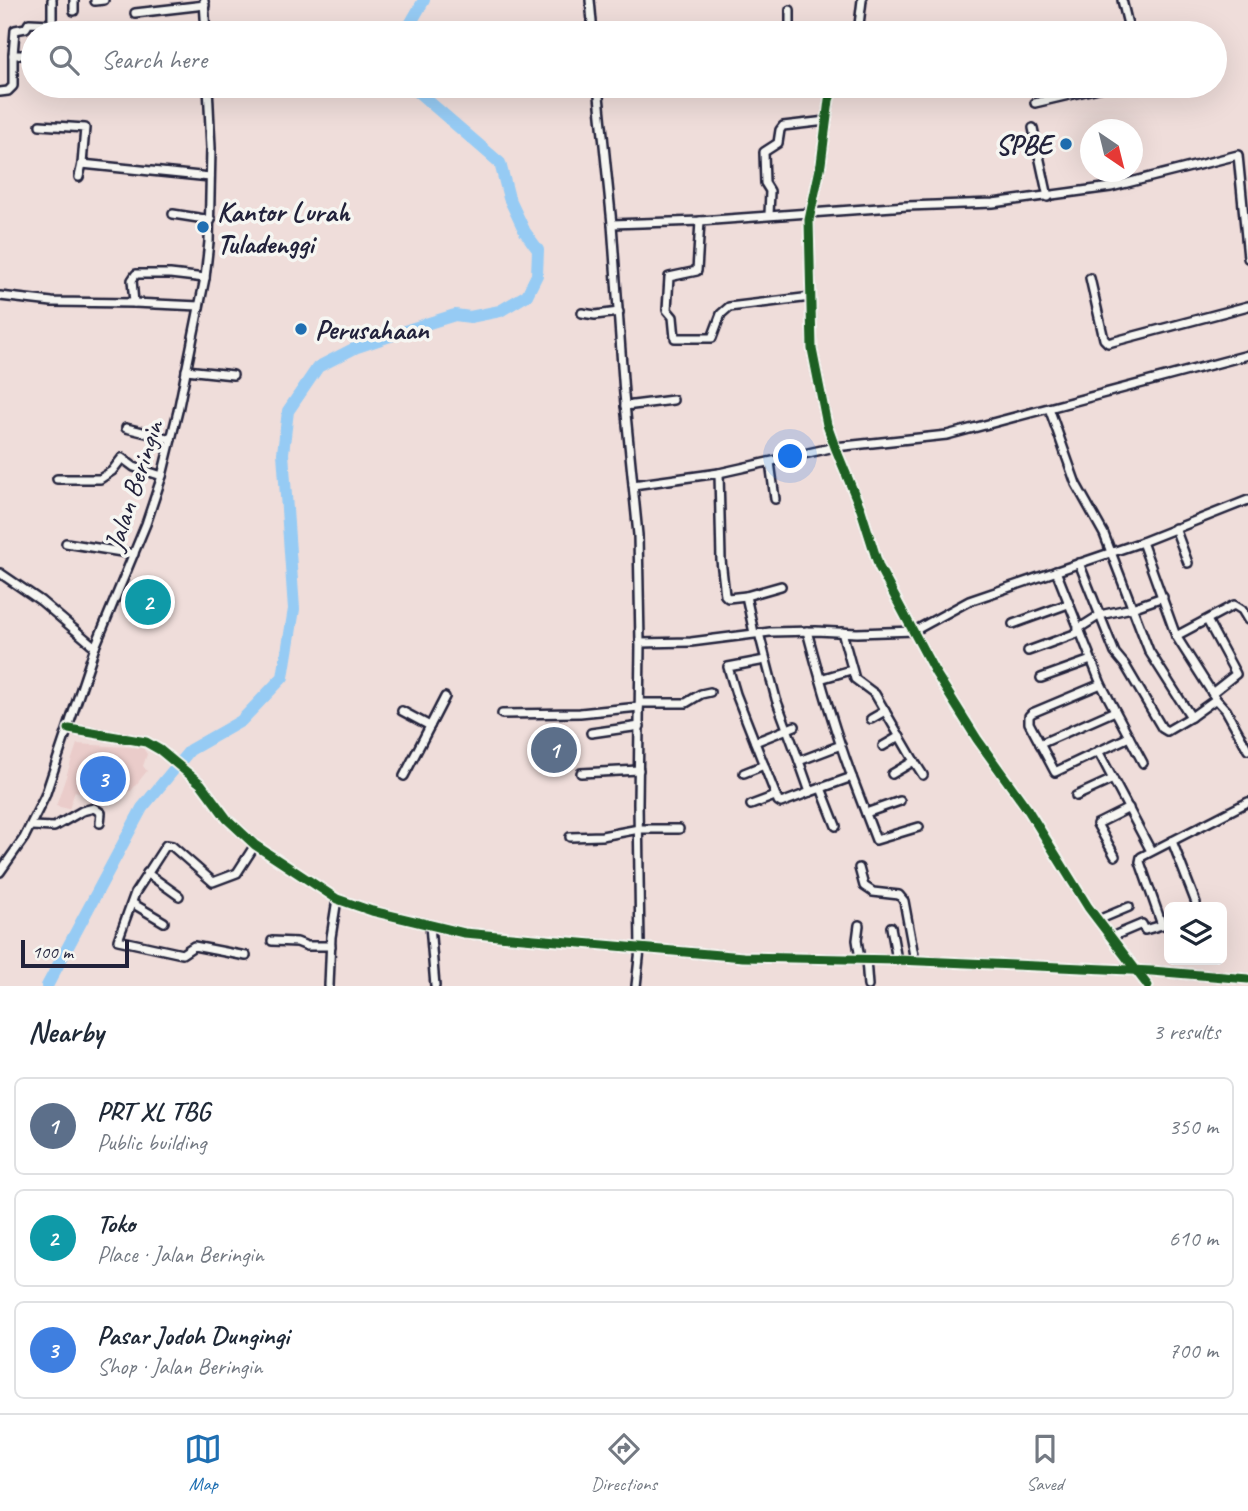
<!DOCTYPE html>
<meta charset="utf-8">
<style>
body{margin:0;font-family:Caveat,sans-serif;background:#f6f6f7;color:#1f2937}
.controls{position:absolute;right:21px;bottom:21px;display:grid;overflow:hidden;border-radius:10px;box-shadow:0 7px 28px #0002}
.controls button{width:63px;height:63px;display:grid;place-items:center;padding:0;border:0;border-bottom:2px solid #e0e1e3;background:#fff;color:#1f2937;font:35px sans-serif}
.compass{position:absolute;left:1080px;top:119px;width:63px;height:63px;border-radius:50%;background:#fff;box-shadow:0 7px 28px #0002;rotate:145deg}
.scale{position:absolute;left:21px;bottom:18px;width:108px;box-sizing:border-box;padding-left:7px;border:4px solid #22223b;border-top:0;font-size:19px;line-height:24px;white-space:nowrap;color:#22223b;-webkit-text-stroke:5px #f6f6f2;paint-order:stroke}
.you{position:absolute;left:791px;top:457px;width:24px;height:24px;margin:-18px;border:5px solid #fff;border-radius:50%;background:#1a73e8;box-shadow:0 0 0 10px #1a73e833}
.badge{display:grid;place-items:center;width:46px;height:46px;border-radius:50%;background:#1f6fb2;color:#fff;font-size:23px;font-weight:700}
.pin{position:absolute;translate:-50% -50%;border:4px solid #fff;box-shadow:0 2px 7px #0006}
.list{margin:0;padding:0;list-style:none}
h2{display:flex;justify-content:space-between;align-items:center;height:91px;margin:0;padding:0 28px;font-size:30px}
h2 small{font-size:23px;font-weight:400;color:#747a83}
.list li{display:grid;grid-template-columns:46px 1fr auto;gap:21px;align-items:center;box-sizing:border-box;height:98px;margin:0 14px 14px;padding:0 14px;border:2px solid #e0e1e3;border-radius:10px}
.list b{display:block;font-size:26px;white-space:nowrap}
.list p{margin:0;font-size:23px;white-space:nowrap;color:#747a83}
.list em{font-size:23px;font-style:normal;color:#747a83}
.icon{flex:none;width:38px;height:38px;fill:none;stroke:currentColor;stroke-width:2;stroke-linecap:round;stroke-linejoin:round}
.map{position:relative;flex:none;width:1248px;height:986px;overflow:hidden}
.search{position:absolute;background:#fff;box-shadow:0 7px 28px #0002;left:21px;right:21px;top:21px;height:77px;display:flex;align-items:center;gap:18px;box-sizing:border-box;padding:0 24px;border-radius:38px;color:#747a83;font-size:26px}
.sheet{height:427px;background:#fff}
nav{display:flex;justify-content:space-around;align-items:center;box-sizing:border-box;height:98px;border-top:2px solid #e0e1e3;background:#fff;font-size:19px;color:#747a83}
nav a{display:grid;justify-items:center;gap:4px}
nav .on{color:#1f6fb2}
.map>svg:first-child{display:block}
</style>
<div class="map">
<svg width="1248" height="986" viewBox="0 0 1248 986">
<rect width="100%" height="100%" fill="#efddda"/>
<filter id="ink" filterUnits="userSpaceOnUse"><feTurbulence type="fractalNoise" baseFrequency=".0143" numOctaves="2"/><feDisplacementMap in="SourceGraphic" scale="14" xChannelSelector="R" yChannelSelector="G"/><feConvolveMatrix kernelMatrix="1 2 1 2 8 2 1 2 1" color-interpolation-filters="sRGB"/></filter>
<g filter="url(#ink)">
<polygon fill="#eaccca" points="77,744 143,748 147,754 143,766 147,771 131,791 126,791 123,796 100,798 75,791 69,809 56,806"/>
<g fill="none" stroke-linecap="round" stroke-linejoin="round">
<g stroke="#96cbf4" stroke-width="12">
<polyline points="408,33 409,26 424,0"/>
<polyline points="47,986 142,808 190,750 241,721 283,677 294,609 283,453 288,411 318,367 357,347 429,323 455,315 470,317 500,311 527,295 537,275 538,250 525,232 509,198 500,163 411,86"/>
</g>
<g stroke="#22223b" stroke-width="12">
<g id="minor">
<polyline points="590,0 593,33"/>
<polyline points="1122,0 1130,33"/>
<polyline points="95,1 104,0"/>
<polyline points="204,1 206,33"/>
<polyline points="74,11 74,0"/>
<polyline points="135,13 205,5"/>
<polyline points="532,32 535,33"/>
<polyline points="790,33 790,10"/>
<polyline points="858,33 862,0"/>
<polyline points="13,55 15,30 26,28 29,23 52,24 52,0"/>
<polyline points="598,86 612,224 624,394 638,535 640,643 638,804 640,949 636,986"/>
<polyline points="834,86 829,100 821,164 809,220 812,349 827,425 835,447 861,510 879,567 935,672 977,739 1028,810 1088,907 1148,986"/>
<polyline points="0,92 8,91 13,86 13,55 33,55"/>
<polyline points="1035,103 1107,86"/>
<polyline points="40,125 85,128 82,164 210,177"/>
<polyline points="1033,128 1048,197"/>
<polyline points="79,177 82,164"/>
<polyline points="173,214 211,220"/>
<polyline points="769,215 770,191 765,183 764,152 778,143 780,130 783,126 826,121"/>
<polyline points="700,221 697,271 669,277 667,310 673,317 675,338 712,338 721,314 729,307 811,297"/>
<polyline points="612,224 700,221 907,206 993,203 1111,187 1238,155 1248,258"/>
<polyline points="1090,278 1104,339 1108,343 1248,306"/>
<polyline points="0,296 52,302 134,303 132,280 136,274 170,274 205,278"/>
<polyline points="134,303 199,306"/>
<polyline points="582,313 595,315 619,312"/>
<polyline points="186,370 233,375"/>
<polyline points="625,406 673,400"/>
<polyline points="1049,408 1076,484 1104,534 1149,651 1191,717 1216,699"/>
<polyline points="126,428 171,439"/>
<polyline points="770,462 775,499"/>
<polyline points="719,473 721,560 725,595 728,598 746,596"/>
<polyline points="57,479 100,479 112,471 122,458 134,467 162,476"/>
<polyline points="633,485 719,473 835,447 947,435 1248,355"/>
<polyline points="1175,528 1188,563"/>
<polyline points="1142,542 1176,636"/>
<polyline points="66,543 134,554"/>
<polyline points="1079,563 1115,653 1125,665 1162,728 1167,731 1191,717"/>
<polyline points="1056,571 1101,684 1143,763"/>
<polyline points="0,573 41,601 95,647"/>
<polyline points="1207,620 1236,674 1212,693"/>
<polyline points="1248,620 1242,610 1234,605 1176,636 1216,699 1226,710 1248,750"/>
<polyline points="1013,624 1068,604"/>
<polyline points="1078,629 1100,615 1132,608 1163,597"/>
<path d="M807 631C820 680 834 729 852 777L810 792 799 761 841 745"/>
<polyline points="842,632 855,679 875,694 914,761 892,774"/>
<polyline points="754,633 746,596 781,586"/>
<polyline points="759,633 776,699 799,761"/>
<polyline points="640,643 691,642 770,632 816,631 857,633 914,631 969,601 1142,542 1248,500"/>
<polyline points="1028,651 1080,632"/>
<polyline points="765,660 728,667 736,694 778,801 781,803 810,792"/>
<polyline points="1041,678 1091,660"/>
<polyline points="820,679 851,670"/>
<polyline points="1101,684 1032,713 1029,716 1029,723 1055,772 1129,737"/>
<polyline points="640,703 686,703 701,694 710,692"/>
<polyline points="402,711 430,726 404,776"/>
<polyline points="502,714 580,713 639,707"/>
<polyline points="871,719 885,711"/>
<polyline points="430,726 445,697"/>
<polyline points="69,729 146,742 160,750 201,784 227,819 255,845 337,899 372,911 464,933 743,957 897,960 1152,971 1248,979"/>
<polyline points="591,733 640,726"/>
<polyline points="755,742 795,726"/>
<polyline points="1040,744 1115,711"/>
<polyline points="883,746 900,736"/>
<polyline points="1098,751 1151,851"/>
<polyline points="914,761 923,775"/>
<polyline points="581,773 639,770"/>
<polyline points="744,773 764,765"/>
<polyline points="852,777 876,840 919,827"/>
<polyline points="821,788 836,826"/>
<polyline points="1076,796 1113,779"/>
<polyline points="751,805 775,796"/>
<polyline points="866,813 900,801"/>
<polyline points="31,826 54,827 82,811 94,808 101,813 100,823"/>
<polyline points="570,837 602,836 639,829 679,829"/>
<polyline points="1172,841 1196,903"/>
<polyline points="1115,856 1097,824 1129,808"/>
<polyline points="859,868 864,886 873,892 899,895 904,901 915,961"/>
<polyline points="0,872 24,838 45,796 95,647 146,524 162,476 178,411 205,278 209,242 211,148 208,86"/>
<polyline points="147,873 179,896"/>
<polyline points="132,903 164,922"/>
<polyline points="1098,920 1129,907"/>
<polyline points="430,925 435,986"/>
<polyline points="859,925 857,940 860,959"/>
<polyline points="1162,925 1140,862 1141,857 1248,802"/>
<polyline points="891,927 897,960"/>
<polyline points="1111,937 1142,924 1145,930 1169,923"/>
<polyline points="272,941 297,942 307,946 331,946"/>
<polyline points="246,956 194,946 182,954 118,940 135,893 166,845 172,846 213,882 237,873 255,845"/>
<polyline points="866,959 868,986"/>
<polyline points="329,986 331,937 337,899"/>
</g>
</g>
<use href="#minor" stroke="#f6f6f2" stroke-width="7"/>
<g stroke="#f6f6f2" stroke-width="13">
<g id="cycleway">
<polyline points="834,86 829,100 821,164 809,220 812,349 827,425 835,447 861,510 879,567 935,672 977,739 1028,810 1088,907 1148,986"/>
<polyline points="69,729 146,742 160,750 201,784 227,819 255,845 337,899 372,911 464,933 743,957 897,960 1152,971 1248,979"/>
</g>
</g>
<use href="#cycleway" stroke="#1b5e20" stroke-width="9"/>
</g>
</g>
<g fill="#1f6fb2" stroke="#f6f6f2" stroke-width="2.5">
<circle cx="1066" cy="144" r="7"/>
<circle cx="203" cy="227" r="7"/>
<circle cx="301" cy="329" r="7"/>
</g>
<g text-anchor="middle" stroke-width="7" stroke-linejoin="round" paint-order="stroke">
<g font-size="28" font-weight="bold" fill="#22223b" stroke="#f6f6f2" text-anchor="start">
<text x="1052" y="154" text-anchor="end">SPBE</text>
<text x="217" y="221">Kantor Lurah<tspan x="217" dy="32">Tuladenggi</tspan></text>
<text x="315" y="339">Perusahaan</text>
</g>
<g font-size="28" fill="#22223b" stroke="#f6f6f2">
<text transform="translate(133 485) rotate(-72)" y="10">Jalan Beringin</text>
</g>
</g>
</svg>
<div class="controls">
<button><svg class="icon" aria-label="layers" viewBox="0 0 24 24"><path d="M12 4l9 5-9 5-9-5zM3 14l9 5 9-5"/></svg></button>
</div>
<svg class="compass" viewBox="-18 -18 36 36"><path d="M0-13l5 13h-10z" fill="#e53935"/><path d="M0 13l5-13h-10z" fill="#747a83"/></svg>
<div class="scale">100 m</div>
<div class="you"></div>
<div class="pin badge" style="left:554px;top:750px;background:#5c6f8a">1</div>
<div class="pin badge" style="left:148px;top:602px;background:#0f9aa8">2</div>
<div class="pin badge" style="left:103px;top:779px;background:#3f7fe0">3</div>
<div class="search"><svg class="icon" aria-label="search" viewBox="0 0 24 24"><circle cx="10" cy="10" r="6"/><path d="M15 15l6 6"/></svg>Search here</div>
</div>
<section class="sheet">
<h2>Nearby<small>3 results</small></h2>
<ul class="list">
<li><span class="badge" style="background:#5c6f8a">1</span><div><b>PRT XL TBG</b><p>Public building</p></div><em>350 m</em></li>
<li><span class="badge" style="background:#0f9aa8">2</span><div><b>Toko</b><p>Place · Jalan Beringin</p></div><em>610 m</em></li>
<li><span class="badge" style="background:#3f7fe0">3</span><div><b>Pasar Jodoh Dungingi</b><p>Shop · Jalan Beringin</p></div><em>700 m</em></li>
</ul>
</section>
<nav>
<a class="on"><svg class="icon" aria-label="map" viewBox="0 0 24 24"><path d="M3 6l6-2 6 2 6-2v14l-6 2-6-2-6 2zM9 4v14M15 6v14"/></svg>Map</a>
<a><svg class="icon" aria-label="directions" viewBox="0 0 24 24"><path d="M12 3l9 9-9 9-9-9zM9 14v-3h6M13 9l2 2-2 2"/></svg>Directions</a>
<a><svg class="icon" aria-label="saved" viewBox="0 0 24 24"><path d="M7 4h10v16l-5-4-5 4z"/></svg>Saved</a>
</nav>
